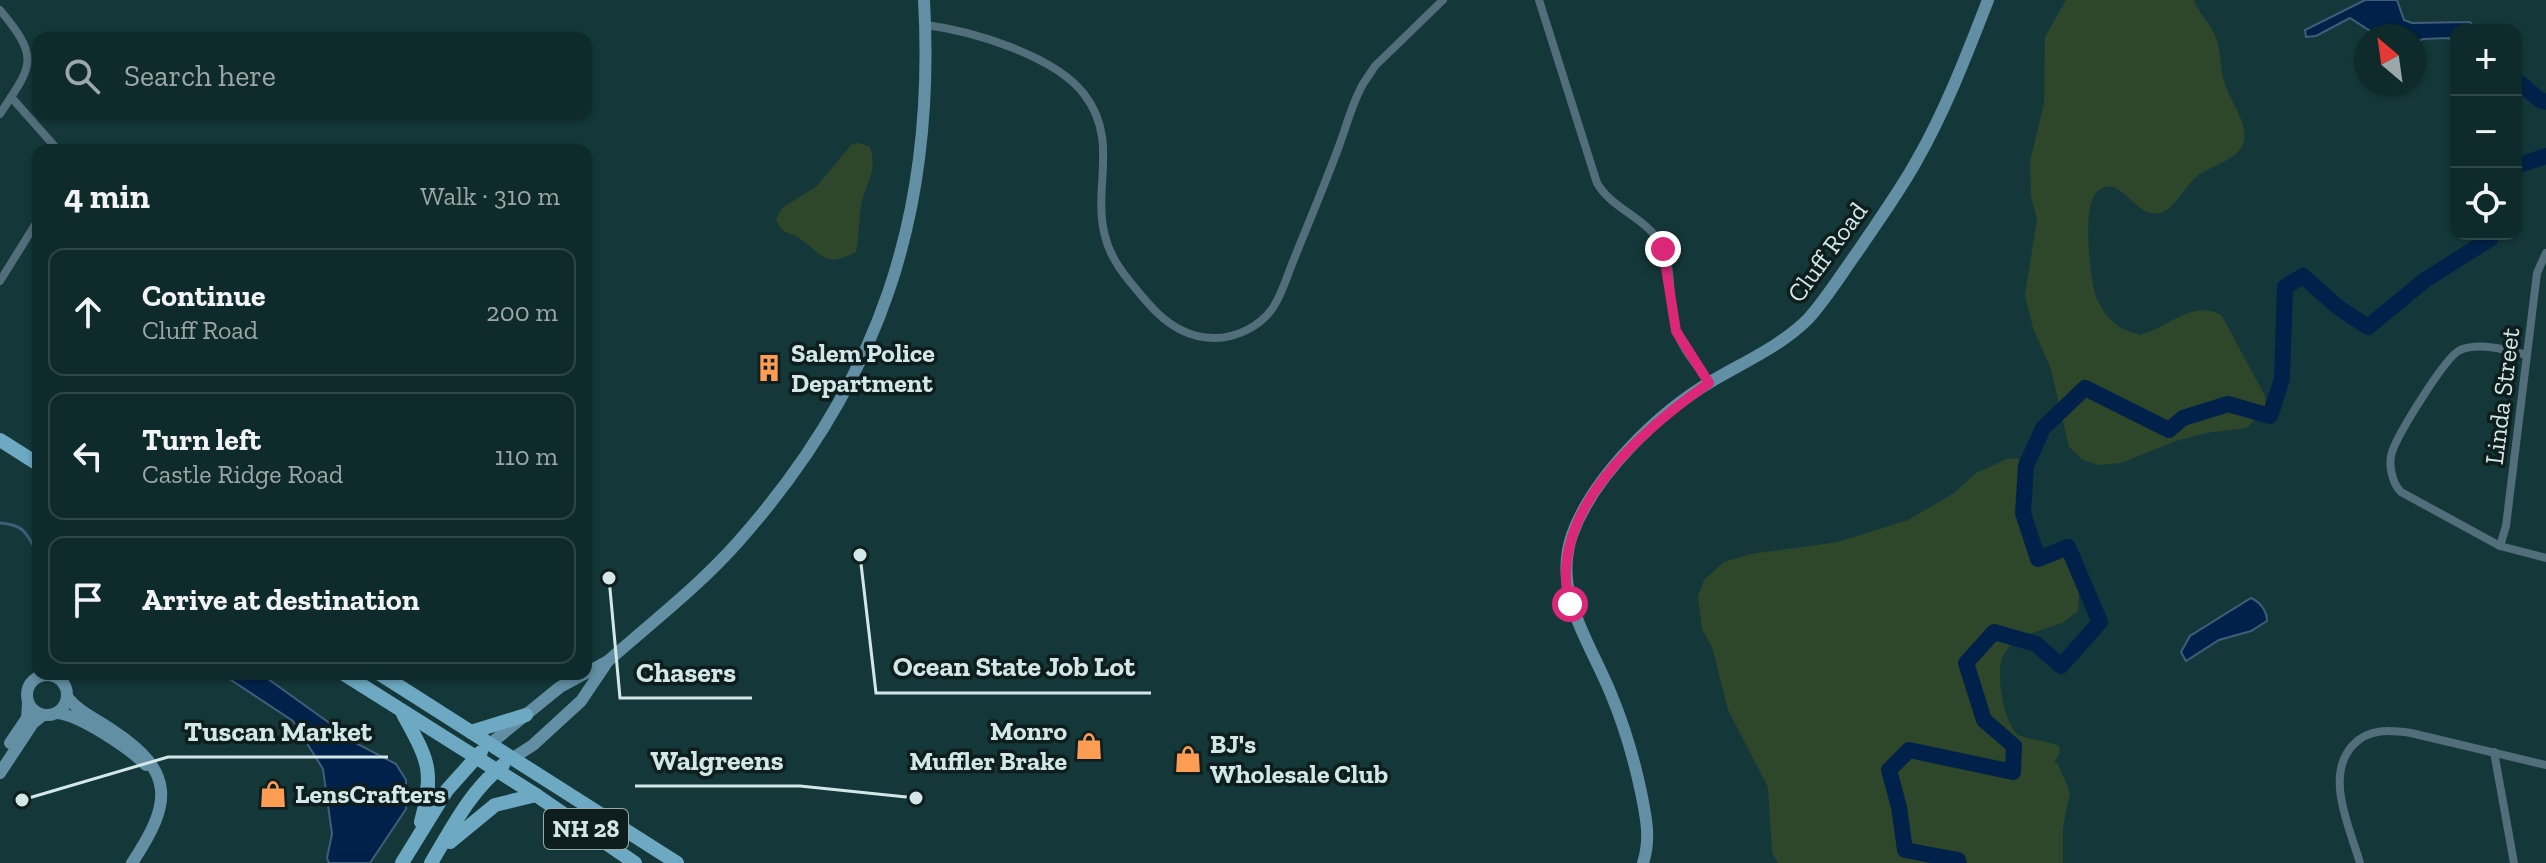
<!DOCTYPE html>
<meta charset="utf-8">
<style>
body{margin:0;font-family:"Zilla Slab",serif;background:#183233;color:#f1f3f6}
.controls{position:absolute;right:24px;top:24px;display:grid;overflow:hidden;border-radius:16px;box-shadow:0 2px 6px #0004}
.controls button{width:72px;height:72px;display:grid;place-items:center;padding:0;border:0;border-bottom:2px solid #2f4647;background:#0f2a2b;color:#f1f3f6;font:40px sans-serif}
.compass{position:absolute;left:2354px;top:24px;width:72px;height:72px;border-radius:50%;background:#0f2a2b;box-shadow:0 2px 6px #0004;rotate:331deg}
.stop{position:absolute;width:24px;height:24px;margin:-18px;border:6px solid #db2777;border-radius:50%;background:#fff}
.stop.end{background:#db2777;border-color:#fff;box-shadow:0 2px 8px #0008}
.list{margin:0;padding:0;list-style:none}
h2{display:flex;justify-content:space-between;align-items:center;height:104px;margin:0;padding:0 32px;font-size:34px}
h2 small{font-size:26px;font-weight:400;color:#9ba7a9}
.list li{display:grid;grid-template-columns:52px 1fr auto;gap:24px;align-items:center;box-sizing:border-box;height:128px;margin:0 16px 16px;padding:0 16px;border:2px solid #2f4647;border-radius:16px}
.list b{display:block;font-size:30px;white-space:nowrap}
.list p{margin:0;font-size:26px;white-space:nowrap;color:#9ba7a9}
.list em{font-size:26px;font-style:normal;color:#9ba7a9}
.icon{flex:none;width:44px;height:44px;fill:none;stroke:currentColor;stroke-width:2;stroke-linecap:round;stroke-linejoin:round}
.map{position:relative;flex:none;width:2546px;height:863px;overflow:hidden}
.search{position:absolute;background:#0f2a2b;box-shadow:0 2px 6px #0004;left:32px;top:32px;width:560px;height:88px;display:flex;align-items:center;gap:20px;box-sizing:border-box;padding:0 28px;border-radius:16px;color:#9ba7a9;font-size:30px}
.panel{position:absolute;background:#0f2a2b;box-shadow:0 2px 6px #0004;left:32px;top:144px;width:560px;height:536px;border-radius:16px}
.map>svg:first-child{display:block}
</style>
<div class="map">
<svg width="2546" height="863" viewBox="0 0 2546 863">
<rect width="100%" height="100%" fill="#143839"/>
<g fill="#2e472b">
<path d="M2066 0H2194C2198 12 2207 20 2213 31 2222 48 2219 67 2225 85 2231 102 2248 123 2244 142 2239 160 2209 166 2196 177 2181 189 2173 218 2150 213 2132 209 2119 176 2099 190 2081 202 2090 271 2094 290 2096 300 2106 316 2113 322 2120 329 2131 332 2140 335 2167 328 2195 298 2222 316L2265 396 2266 410 2246 428 2206 433 2176 441 2121 463 2099 465 2083 460 2069 447 2051 369 2033 328 2025 295 2037 219 2031 196 2030 161 2044 104 2045 37Z"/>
<path d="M859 143 870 147C878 173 866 181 861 205 859 221 859 236 856 252 823 269 823 254 799 238 793 234 787 234 781 229L776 219 782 208 817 186 852 144Z"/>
<path d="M2018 458 2021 468 2016 513 2030 541 2039 547 2073 553 2080 564 2078 611 2062 623 2014 639C2010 646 2003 654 2001 661 1997 678 2004 722 2017 734 2023 739 2049 741 2059 746L2060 753 2054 762 2058 764 2070 793 2063 827V863H1778L1772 853 1768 787 1728 710 1712 647 1702 629 1698 596 1704 580 1724 562 1751 554 1838 542 1908 520 1954 493 1976 473 2007 459Z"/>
</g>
<g fill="#00224a" stroke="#405d79" stroke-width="2">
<polygon points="2365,0 2397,0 2404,20 2412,23 2470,22 2476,30 2456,30 2456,43 2452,43 2449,38 2423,39 2414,43 2414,36 2372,36 2370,31 2350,18 2316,36 2306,37 2305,30"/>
<path d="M2251 598C2260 602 2267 611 2267 621L2251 631 2219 640 2186 661 2181 652 2190 636Z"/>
<polygon points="222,674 261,674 328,722 344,737 396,764 406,780 406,809 370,863 329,863 327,858 332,834 323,769 293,721"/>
</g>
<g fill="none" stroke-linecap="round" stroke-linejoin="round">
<path stroke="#405d79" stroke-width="3" d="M0 523C25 525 26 533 38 554"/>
<g stroke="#00224a" stroke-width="16">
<polyline points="2516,80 2540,100 2546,102"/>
<polyline points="2516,166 2546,156"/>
<polyline points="1959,863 1958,860 1905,850 1899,807 1889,770 1909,750 2013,772 2014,746 1984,720 1966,663 1994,632 2036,644 2061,666 2100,622 2068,547 2038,559 2023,513 2026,466 2043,428 2085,388 2169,430 2183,418 2228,404 2270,416 2282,379 2285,287 2303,276 2339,308 2368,327 2425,280 2490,239 2490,234"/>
</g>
<g stroke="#526e7a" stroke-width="8">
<path d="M1539 0 1597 183C1612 209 1645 217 1660 243 1675 269 1667 302 1676 329 1681 348 1698 366 1709 383"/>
<path d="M0 10C41 59 32 65 0 114"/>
<path d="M926 25C973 31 1055 56 1084 94 1120 141 1092 187 1105 236 1111 262 1130 282 1147 302 1164 322 1186 338 1214 338 1236 338 1259 327 1272 309 1282 295 1287 276 1294 259 1309 222 1325 184 1339 146 1347 125 1352 103 1363 84L1375 66 1443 0"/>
<polyline points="11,97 58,150"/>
<polyline points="0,281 38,220"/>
<path d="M2527 355C2507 350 2481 342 2460 350 2445 357 2398 434 2392 452 2388 464 2392 483 2401 492L2500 546 2546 558"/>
<polyline points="2500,546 2506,526 2537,273 2546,253"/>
<polyline points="2494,752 2514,863"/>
<path d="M2360 863C2350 828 2324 776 2353 745 2369 728 2390 730 2411 733L2546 765"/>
</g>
<g stroke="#628fa3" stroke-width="12">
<path d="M586 673 608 661C651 623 699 586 738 542 880 382 936 213 924 0"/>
<circle cx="47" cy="695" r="20"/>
<path d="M67 697C79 712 96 719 112 730 176 772 172 803 132 863"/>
<path d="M57 713C80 715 129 748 146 765"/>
<polyline points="10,743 27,718 28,703"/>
<polyline points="490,744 560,687 584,674"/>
<polyline points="513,758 533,745 581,701 606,664"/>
<polyline points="0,773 33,723 43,715"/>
<path d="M1643 863C1651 838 1646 817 1641 792 1634 759 1624 725 1611 694 1590 642 1552 593 1572 535 1593 476 1659 412 1712 381 1744 362 1781 346 1808 319 1827 298 1842 273 1858 251 1878 221 1900 191 1917 160 1946 109 1967 54 1988 0"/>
</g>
<g stroke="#6da9c2" stroke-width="14">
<polyline points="0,440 38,464"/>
<polyline points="344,674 536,795 635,863"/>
<polyline points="380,674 677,863"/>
<path d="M403 714C428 760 435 770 421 822"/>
<polyline points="471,732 526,715"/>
<polyline points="450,842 495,805 536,795"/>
<polyline points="402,863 447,790 481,752"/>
<path d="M431 863C452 828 470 791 503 765"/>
</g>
</g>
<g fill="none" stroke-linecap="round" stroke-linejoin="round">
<path stroke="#db2777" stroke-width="10" d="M1570 604C1545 513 1643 429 1709 383L1676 331 1663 249"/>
</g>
<defs>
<g id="building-bare" transform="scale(2.16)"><path d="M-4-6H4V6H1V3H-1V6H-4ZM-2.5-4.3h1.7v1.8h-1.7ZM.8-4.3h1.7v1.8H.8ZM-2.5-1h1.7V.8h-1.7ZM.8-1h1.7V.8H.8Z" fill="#fc9d53" stroke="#0e1d1d" stroke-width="2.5" paint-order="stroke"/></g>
<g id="shop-bare" transform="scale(2.16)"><path d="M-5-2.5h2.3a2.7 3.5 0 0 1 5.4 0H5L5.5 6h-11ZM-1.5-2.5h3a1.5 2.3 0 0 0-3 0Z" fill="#fc9d53" stroke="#0e1d1d" stroke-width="2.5" paint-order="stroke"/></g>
</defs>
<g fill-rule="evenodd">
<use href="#building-bare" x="769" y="368"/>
<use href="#shop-bare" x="1089" y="746"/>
<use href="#shop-bare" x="1188" y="759"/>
<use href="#shop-bare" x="273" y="794"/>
</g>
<g text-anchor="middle" stroke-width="7" stroke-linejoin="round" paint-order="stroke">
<rect fill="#0e1d1d" stroke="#99aaab" stroke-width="2" x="544" y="809" width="84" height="40" rx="6"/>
<g font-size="24" font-weight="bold" fill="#d4e7e8">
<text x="586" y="837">NH 28</text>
</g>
<g font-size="26" fill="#d4e7e8" stroke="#0e1d1d">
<text transform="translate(1827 252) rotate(-54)" y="9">Cluff Road</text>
<text transform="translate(2502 396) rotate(-83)" y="9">Linda Street</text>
</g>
<g font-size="26" font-weight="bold" fill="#d4e7e8" stroke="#0e1d1d" text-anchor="start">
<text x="791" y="362">Salem Police<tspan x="791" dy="30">Department</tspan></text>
<text x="1067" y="740" text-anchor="end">Monro<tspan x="1067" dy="30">Muffler Brake</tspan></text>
<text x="1210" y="753">BJ's<tspan x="1210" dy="30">Wholesale Club</tspan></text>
<text x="295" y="803">LensCrafters</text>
</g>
</g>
<path fill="none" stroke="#d4e7e8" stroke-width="3" d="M860 555L876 693H1151M609 578L620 698H752M22 800L168 757H388M916 798L800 786H635"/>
<g fill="#d4e7e8" stroke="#0e1d1d" stroke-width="3">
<circle cx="860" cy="555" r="8"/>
<circle cx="609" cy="578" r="8"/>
<circle cx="22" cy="800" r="8"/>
<circle cx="916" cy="798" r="8"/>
</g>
<g font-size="28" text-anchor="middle" font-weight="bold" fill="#d4e7e8" stroke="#0e1d1d" stroke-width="7" stroke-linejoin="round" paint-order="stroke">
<text x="1014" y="676">Ocean State Job Lot</text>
<text x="686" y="682">Chasers</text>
<text x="278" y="741">Tuscan Market</text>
<text x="717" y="770">Walgreens</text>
</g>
</svg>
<div class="controls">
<button>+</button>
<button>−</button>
<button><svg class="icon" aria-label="locate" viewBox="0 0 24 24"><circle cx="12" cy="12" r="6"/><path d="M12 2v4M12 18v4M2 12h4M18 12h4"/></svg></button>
</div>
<svg class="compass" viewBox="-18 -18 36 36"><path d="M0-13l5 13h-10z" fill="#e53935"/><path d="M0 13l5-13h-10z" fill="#9ba7a9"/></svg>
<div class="stop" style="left:1570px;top:604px"></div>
<div class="stop end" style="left:1663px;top:249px"></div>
<div class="search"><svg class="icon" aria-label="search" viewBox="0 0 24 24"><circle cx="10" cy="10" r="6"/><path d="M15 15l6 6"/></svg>Search here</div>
<section class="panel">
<h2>4 min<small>Walk · 310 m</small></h2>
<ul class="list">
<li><svg class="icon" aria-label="ahead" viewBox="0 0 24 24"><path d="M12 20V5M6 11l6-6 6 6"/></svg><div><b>Continue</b><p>Cluff Road</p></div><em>200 m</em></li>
<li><svg class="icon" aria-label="left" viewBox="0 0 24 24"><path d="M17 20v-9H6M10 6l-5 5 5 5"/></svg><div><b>Turn left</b><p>Castle Ridge Road</p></div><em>110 m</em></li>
<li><svg class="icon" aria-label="arrive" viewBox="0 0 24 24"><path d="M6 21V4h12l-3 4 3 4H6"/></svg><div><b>Arrive at destination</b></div></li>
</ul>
</section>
</div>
